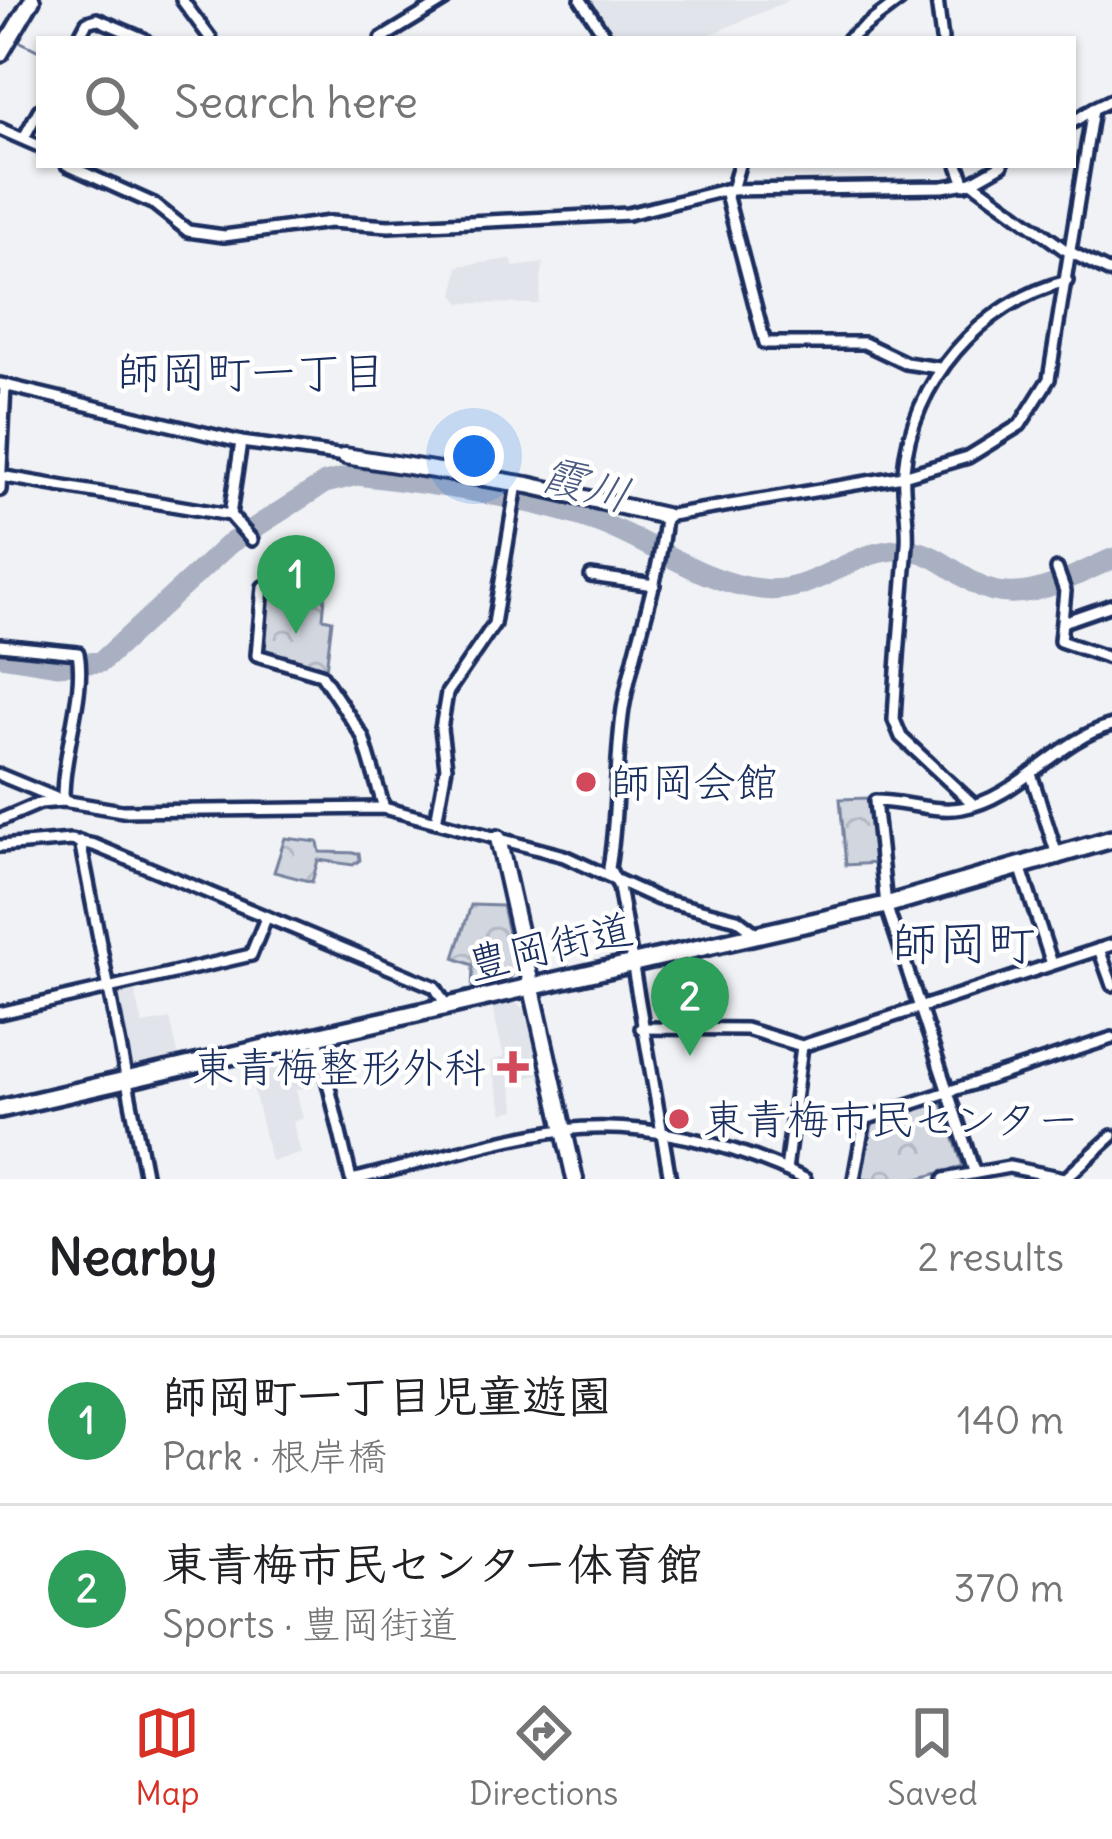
<!DOCTYPE html>
<meta charset="utf-8">
<style>
body{margin:0;font-family:Delius,"Klee One",sans-serif;background:#f6f6f6;color:#202124}
.you{position:absolute;left:474px;top:456px;width:42px;height:42px;margin:-30px;border:9px solid #fff;border-radius:50%;background:#1a73e8;box-shadow:0 0 0 18px #1a73e833}
.badge{display:grid;place-items:center;width:78px;height:78px;border-radius:50%;background:#d93025;color:#fff;font-size:39px;font-weight:700}
.pin{position:absolute;translate:-50% -99px;filter:drop-shadow(0 3px 6px #0008)}
.pin::after{content:'';position:absolute;top:63px;width:42px;height:36px;background:inherit;clip-path:polygon(0 0,100% 0,50% 100%)}
.list{margin:0;padding:0;list-style:none}
h2{display:flex;justify-content:space-between;align-items:center;height:156px;margin:0;padding:0 48px;font-size:51px}
h2 small{font-size:39px;font-weight:400;color:#757577}
.list li{display:grid;grid-template-columns:78px 1fr auto;gap:36px;align-items:center;box-sizing:border-box;height:168px;padding:0 48px;border-top:3px solid #e0e0e0}
.list b{display:block;font-size:45px;white-space:nowrap}
.list p{margin:0;font-size:39px;white-space:nowrap;color:#757577}
.list em{font-size:39px;font-style:normal;color:#757577}
.icon{flex:none;width:66px;height:66px;fill:none;stroke:currentColor;stroke-width:2;stroke-linecap:round;stroke-linejoin:round}
.map{position:relative;flex:none;width:1112px;height:1179px;overflow:hidden}
.search{position:absolute;background:#fff;box-shadow:0 3px 9px #0004;left:36px;right:36px;top:36px;height:132px;display:flex;align-items:center;gap:30px;box-sizing:border-box;padding:0 42px;border-radius:0px;color:#757577;font-size:45px}
.sheet{height:492px;background:#fff}
nav{display:flex;justify-content:space-around;align-items:center;box-sizing:border-box;height:168px;border-top:3px solid #e0e0e0;background:#fff;font-size:33px;color:#757577}
nav a{display:grid;justify-items:center;gap:6px}
nav .on{color:#d93025}
.map>svg:first-child{display:block}
</style>
<div class="map">
<svg width="1112" height="1179" viewBox="0 0 1112 1179">
<defs>
<pattern id="forest-crowns" width="20" height="18" patternUnits="userSpaceOnUse" patternTransform="scale(3)"><rect width="20" height="18" fill="#d2d6df"/><path d="M2 6a3 3 0 1 1 6 0M12 15a3 3 0 1 1 6 0" fill="none" stroke="#b4b8c2"/></pattern>
</defs>
<rect width="100%" height="100%" fill="#f1f2f5"/>
<filter id="ink" filterUnits="userSpaceOnUse"><feTurbulence type="fractalNoise" baseFrequency=".00833" numOctaves="2"/><feDisplacementMap in="SourceGraphic" scale="24" xChannelSelector="R" yChannelSelector="G"/><feConvolveMatrix kernelMatrix="1 2 1 2 8 2 1 2 1" color-interpolation-filters="sRGB"/></filter>
<g filter="url(#ink)">
<g fill="#e1e4ea">
<polygon points="587,0 790,0 700,39 612,39"/>
<polygon points="511,259 514,267 543,263 539,304 461,303 454,295 458,266"/>
<polygon points="134,987 143,1024 170,1019 179,1057 136,1067 129,1062 115,996"/>
<polygon points="514,1002 525,1010 540,1074 511,1083 516,1110 503,1113 490,1061 504,1057 492,1007"/>
<polygon points="305,1049 314,1085 296,1090 303,1118 293,1122 301,1154 271,1161 247,1063"/>
</g>
<g fill="url(#forest-crowns)" stroke="#76829e" stroke-width="3">
<polygon points="267,587 326,587 323,618 332,620 326,670 262,652"/>
<polygon points="868,798 877,863 846,865 840,799"/>
<polygon points="285,838 318,842 320,852 359,853 360,860 353,865 318,860 312,882 274,872"/>
<polygon points="471,905 502,906 516,969 509,980 472,990 473,965 454,958"/>
<polygon points="941,1100 963,1166 918,1179 859,1179 865,1129 871,1122"/>
</g>
<g fill="none" stroke-linecap="round" stroke-linejoin="round">
<g stroke="#707c9a" stroke-width="3">
<polyline points="98,13 158,39"/>
<polyline points="0,32 2,33"/>
<polyline points="71,39 83,17"/>
<polyline points="17,40 39,51"/>
<polyline points="11,472 68,483"/>
<polyline points="236,529 242,536"/>
</g>
<path stroke="#a8b0c2" stroke-width="21" d="M0 656 57 665 101 662 229 544 325 483 357 475C428 483 534 498 600 523 653 543 703 583 761 589 816 596 854 545 909 550 935 553 952 570 974 583 1019 610 1069 577 1112 559"/>
<g stroke="#1b2f5e" stroke-width="18">
<g id="street">
<polyline points="182,0 211,39"/>
<polyline points="581,0 607,39"/>
<polyline points="937,0 942,39"/>
<polyline points="78,39 87,22 97,19 144,39"/>
<polyline points="381,39 445,0"/>
<polyline points="848,39 900,0"/>
<polyline points="1073,122 1093,109"/>
<polyline points="0,129 39,146"/>
<polyline points="25,136 39,110"/>
<polyline points="67,165 154,204 188,231 224,236 330,222 389,226 628,214 725,190 943,187 972,182 1002,165"/>
<polyline points="958,165 965,184"/>
<polyline points="972,182 1064,249 1112,273"/>
<polyline points="725,190 765,343 864,343 906,363 939,368"/>
<polyline points="732,190 739,165"/>
<polyline points="0,384 241,442 345,456"/>
<polyline points="0,476 230,515 252,540"/>
<polyline points="0,490 5,385"/>
<polyline points="230,515 241,442"/>
<polyline points="1057,569 1065,591 1060,641 1112,659"/>
<polyline points="591,576 654,585"/>
<polyline points="263,587 257,655 321,674 363,737 384,808"/>
<polyline points="1063,622 1112,605"/>
<path d="M0 645 78 653C86 692 62 753 63 801L0 775"/>
<polyline points="1031,774 1058,858"/>
<path d="M972 803 901 737 894 720C897 661 902 603 907 545 909 520 902 495 904 471 911 383 981 302 1067 281"/>
<polyline points="0,820 40,803 63,801 122,811 384,808 564,856 658,899 737,919 757,934"/>
<polyline points="436,822 446,767 441,729 447,693 494,624 517,484"/>
<polyline points="80,841 146,1179"/>
<polyline points="0,846 71,840 94,845 435,987 447,1007"/>
<polyline points="1021,869 1052,964"/>
<polyline points="1099,949 1112,985"/>
<polyline points="0,1013 251,955 266,918"/>
<polyline points="641,1028 746,1029 802,1046 1112,945"/>
<polyline points="317,1037 351,1179"/>
<polyline points="786,1170 802,1046"/>
<path d="M974 1171 886 905 875 801C903 801 935 813 962 808 1019 798 1056 740 1112 725"/>
<polyline points="1067,1177 1112,1136"/>
<path d="M356 1179C424 1163 493 1139 563 1130 643 1120 734 1144 805 1179"/>
<path d="M670 1179 619 887 609 868C618 816 615 762 623 709 634 643 660 582 665 516L903 476 968 457 1020 425 1049 379 1093 109 1112 100"/>
<polyline points="854,1179 865,1119 1112,1038"/>
<polyline points="944,1179 1009,1167 1069,1179"/>
</g>
</g>
<g stroke="#1b2f5e" stroke-width="22">
<g id="secondary">
<polyline points="0,54 32,0"/>
<polyline points="345,456 528,485 665,516"/>
<polyline points="498,838 575,1179"/>
</g>
</g>
<g stroke="#1b2f5e" stroke-width="24">
<polyline id="primary" points="0,1109 886,905 1112,839"/>
</g>
<use href="#street" stroke="#fff" stroke-width="9"/>
<use href="#secondary" stroke="#fff" stroke-width="14"/>
<use href="#primary" stroke="#fff" stroke-width="15"/>
</g>
</g>
<g fill="#d1495b" stroke="#fff" stroke-width="4.5">
<circle cx="586" cy="782" r="12"/>
<path d="M507 1049h12v12h12v12h-12v12h-12v-12h-12v-12h12z"/>
<circle cx="679" cy="1119" r="12"/>
</g>
<g text-anchor="middle" stroke-width="9" stroke-linejoin="round" paint-order="stroke">
<g font-size="42" fill="#1b2f5e" stroke="#fff" text-anchor="start">
<text x="610" y="797">師岡会館</text>
<text x="486" y="1082" text-anchor="end">東青梅整形外科</text>
<text x="703" y="1134">東青梅市民センター</text>
</g>
<g font-size="42" fill="#1b2f5e" stroke="#fff">
<text transform="translate(550 946) rotate(-13)" y="15">豊岡街道</text>
</g>
<g font-size="45" fill="#1b2f5e" stroke="#fff">
<text x="251" y="388">師岡町一丁目</text>
</g>
<g font-size="45" font-style="italic" fill="#4c5c81" stroke="#fff">
<text transform="translate(586 484) rotate(16)" y="16">霞川</text>
</g>
<g font-size="48" fill="#1b2f5e" stroke="#fff">
<text x="963" y="960">師岡町</text>
</g>
</g>
</svg>
<div class="you"></div>
<div class="pin badge" style="left:296px;top:634px;background:#2e9e5b">1</div>
<div class="pin badge" style="left:690px;top:1056px;background:#2e9e5b">2</div>
<div class="search"><svg class="icon" aria-label="search" viewBox="0 0 24 24"><circle cx="10" cy="10" r="6"/><path d="M15 15l6 6"/></svg>Search here</div>
</div>
<section class="sheet">
<h2>Nearby<small>2 results</small></h2>
<ul class="list">
<li><span class="badge" style="background:#2e9e5b">1</span><div><b>師岡町一丁目児童遊園</b><p>Park · 根岸橋</p></div><em>140 m</em></li>
<li><span class="badge" style="background:#2e9e5b">2</span><div><b>東青梅市民センター体育館</b><p>Sports · 豊岡街道</p></div><em>370 m</em></li>
</ul>
</section>
<nav>
<a class="on"><svg class="icon" aria-label="map" viewBox="0 0 24 24"><path d="M3 6l6-2 6 2 6-2v14l-6 2-6-2-6 2zM9 4v14M15 6v14"/></svg>Map</a>
<a><svg class="icon" aria-label="directions" viewBox="0 0 24 24"><path d="M12 3l9 9-9 9-9-9zM9 14v-3h6M13 9l2 2-2 2"/></svg>Directions</a>
<a><svg class="icon" aria-label="saved" viewBox="0 0 24 24"><path d="M7 4h10v16l-5-4-5 4z"/></svg>Saved</a>
</nav>
